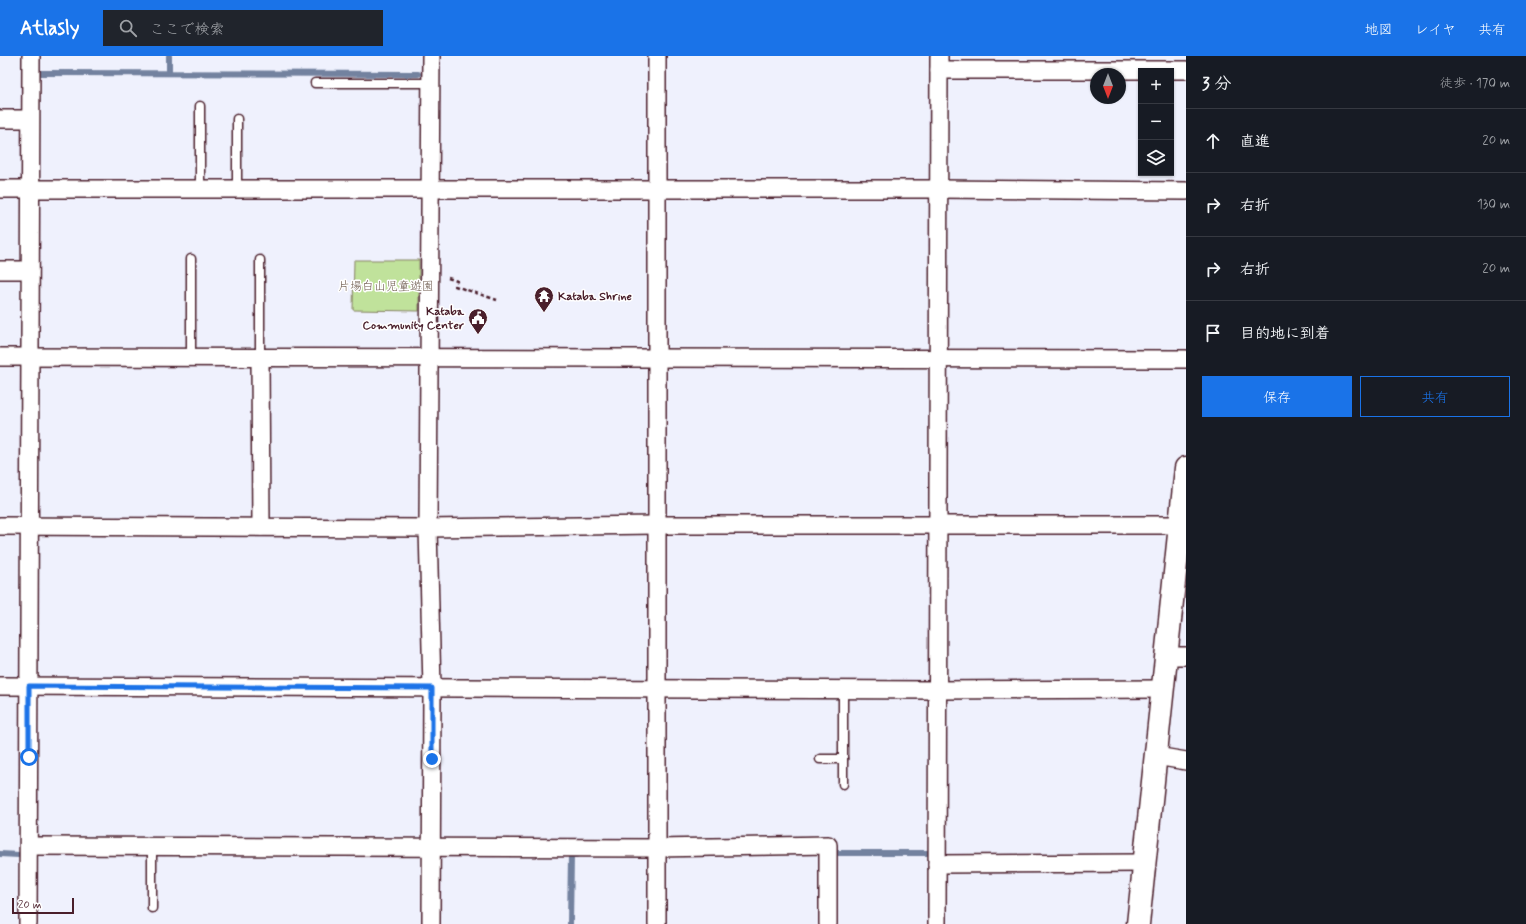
<!DOCTYPE html>
<html lang="ja">
<meta charset="utf-8">
<style>
body{margin:0;font-family:Mynerve,"Klee One",sans-serif;background:#20242c;color:#f1f3f6}
.controls{position:absolute;right:12px;top:12px;display:grid;overflow:hidden;border-radius:0px;box-shadow:0 1px 3px #0004}
.controls button{width:36px;height:36px;display:grid;place-items:center;padding:0;border:0;border-bottom:1px solid #363941;background:#171b24;color:#f1f3f6;font:20px sans-serif}
.compass{position:absolute;left:1090px;top:12px;width:36px;height:36px;border-radius:50%;background:#171b24;box-shadow:0 1px 3px #0004;rotate:180deg}
.scale{position:absolute;left:12px;bottom:10px;width:62px;box-sizing:border-box;padding-left:4px;border:2px solid #4a1f2b;border-top:0;font-size:11px;line-height:14px;white-space:nowrap;color:#4a1f2b;-webkit-text-stroke:3px #fff;paint-order:stroke}
.stop{position:absolute;width:12px;height:12px;margin:-9px;border:3px solid #1a73e8;border-radius:50%;background:#fff}
.stop.end{background:#1a73e8;border-color:#fff;box-shadow:0 1px 4px #0008}
.list{margin:0;padding:0;list-style:none}
h2{display:flex;justify-content:space-between;align-items:center;height:52px;margin:0;padding:0 16px;font-size:17px}
h2 small{font-size:13px;font-weight:400;color:#9ea1a6}
.list li{display:grid;grid-template-columns:26px 1fr auto;gap:12px;align-items:center;box-sizing:border-box;height:64px;padding:0 16px;border-top:1px solid #363941}
.list b{display:block;font-size:15px;white-space:nowrap}
.list em{font-size:13px;font-style:normal;color:#9ea1a6}
.actions{display:flex;gap:8px;padding:12px 16px}
.actions a{flex:1;padding:9px 0;border:1px solid #1a73e8;border-radius:0px;text-align:center;font-size:14px;color:#1a73e8}
.actions .main{background:#1a73e8;color:#fff}
.icon{flex:none;width:22px;height:22px;fill:none;stroke:currentColor;stroke-width:2;stroke-linecap:round;stroke-linejoin:round}
.map{position:relative;flex:none;width:1186px;height:868px;overflow:hidden}
header{display:flex;align-items:center;gap:24px;box-sizing:border-box;height:56px;padding:0 20px;background:#1a73e8;color:#fff}
header strong{font-size:19px}
nav{display:flex;gap:22px;margin-inline-start:auto;font-size:14px}
.search{width:280px;height:36px;background:#20242c;display:flex;align-items:center;gap:10px;box-sizing:border-box;padding:0 14px;border-radius:0px;color:#9ea1a6;font-size:15px}
main{display:flex}
aside{flex:1;background:#171b24}
.map>svg:first-child{display:block}
</style>
<header>
<strong>Atlasly</strong>
<div class="search"><svg class="icon" aria-label="search" viewBox="0 0 24 24"><circle cx="10" cy="10" r="6"/><path d="M15 15l6 6"/></svg>ここで検索</div>
<nav><a>地図</a><a>レイヤ</a><a>共有</a></nav>
</header>
<main>
<div class="map">
<svg width="1186" height="868" viewBox="0 0 1186 868">
<rect width="100%" height="100%" fill="#eff1fd"/>
<filter id="ink" filterUnits="userSpaceOnUse"><feTurbulence type="fractalNoise" baseFrequency=".025" numOctaves="2"/><feDisplacementMap in="SourceGraphic" scale="8" xChannelSelector="R" yChannelSelector="G"/><feConvolveMatrix kernelMatrix="1 2 1 2 8 2 1 2 1" color-interpolation-filters="sRGB"/></filter>
<g filter="url(#ink)">
<polygon fill="#c0e29b" stroke="#858063" points="354,204 419,204 419,255 353,254"/>
<g fill="none" stroke-linecap="round" stroke-linejoin="round">
<g stroke="#73829f" stroke-width="6">
<polyline points="40,17 418,18"/>
<polyline points="169,17 169,0"/>
<polyline points="838,797 928,797"/>
<polyline points="0,798 19,799"/>
<polyline points="570,868 571,799 576,799"/>
</g>
<g stroke="#4a1f2b" stroke-width="11">
<g id="lane">
<polyline points="315,27 430,27"/>
<polyline points="200,50 200,134"/>
<polyline points="237,63 237,134"/>
<polyline points="191,203 191,302"/>
<polyline points="260,204 260,302"/>
<polyline points="820,703 843,703"/>
<polyline points="843,728 843,634"/>
<polyline points="152,790 152,852"/>
</g>
</g>
<g stroke="#4a1f2b" stroke-width="20">
<g id="street">
<polyline points="431,0 428,472 432,632 431,868"/>
<polyline points="939,14 1186,14"/>
<polyline points="0,63 30,63"/>
<polyline points="0,133 938,133 1186,135"/>
<polyline points="0,214 30,214"/>
<polyline points="0,301 1186,303"/>
<polyline points="260,302 261,471"/>
<polyline points="0,470 428,472 657,469 1180,469"/>
<polyline points="1167,600 1186,600"/>
<polyline points="0,630 936,634 1163,633"/>
<polyline points="1156,700 1186,705"/>
<polyline points="29,790 657,792 828,789 828,868"/>
<polyline points="937,808 1144,807"/>
<polyline points="28,868 31,0"/>
<polyline points="657,868 657,0"/>
<polyline points="937,868 939,0"/>
</g>
</g>
<g stroke="#4a1f2b" stroke-width="25">
<polyline id="secondary" points="1138,868 1186,412"/>
</g>
<polyline stroke="#4a1f2b" stroke-width="2.5" stroke-dasharray="4 3" stroke-linecap="butt" points="448,222 457,225 455,230 497,244"/>
<use href="#lane" stroke="#fff" stroke-width="8"/>
<use href="#street" stroke="#fff" stroke-width="17"/>
<use href="#secondary" stroke="#fff" stroke-width="22"/>
</g>
</g>
<g fill="none" stroke-linecap="round" stroke-linejoin="round" filter="url(#ink)">
<polyline stroke="#1a73e8" stroke-width="5" points="29,701 29,630 432,632 432,703"/>
</g>
<defs>
<g id="temple-pin" transform="scale(1)"><path d="M0 17L-7.5 6A9.5 9.5 0 1 1 7.5 6Z" fill="#4a1f2b" stroke="#fff"/><path d="M0-6L5-2H3V0L6.5 2.5H4V6H1.5V3h-3V6H-4V2.5H-6.5L-3 0V-2H-5Z" fill="#fff"/></g>
<g id="civic-pin" transform="scale(1)"><path d="M0 17L-7.5 6A9.5 9.5 0 1 1 7.5 6Z" fill="#4a1f2b" stroke="#fff"/><path d="M-.6-6.5H3V-4.5H.6V-3L4-1V1h2V6H-6V1h2V-1L-.6-3ZM-1.2 2.5V6h2.4V2.5Z" fill="#fff"/></g>
</defs>
<g fill-rule="evenodd">
<use href="#temple-pin" x="544" y="240"/>
<use href="#civic-pin" x="478" y="262"/>
</g>
<g text-anchor="middle" stroke-width="3" stroke-linejoin="round" paint-order="stroke">
<g font-size="12" fill="#6d5a4d" stroke="#fff">
<text x="386" y="234">片場白山児童遊園</text>
</g>
<g font-size="12" font-weight="bold" fill="#4a1f2b" stroke="#fff" text-anchor="start">
<text x="558" y="244">Kataba Shrine</text>
<text x="464" y="259" text-anchor="end">Kataba<tspan x="464" dy="14">Community Center</tspan></text>
</g>
</g>
</svg>
<div class="controls">
<button>+</button>
<button>−</button>
<button><svg class="icon" aria-label="layers" viewBox="0 0 24 24"><path d="M12 4l9 5-9 5-9-5zM3 14l9 5 9-5"/></svg></button>
</div>
<svg class="compass" viewBox="-18 -18 36 36"><path d="M0-13l5 13h-10z" fill="#e53935"/><path d="M0 13l5-13h-10z" fill="#9ea1a6"/></svg>
<div class="scale">20 m</div>
<div class="stop" style="left:29px;top:701px"></div>
<div class="stop end" style="left:432px;top:703px"></div>
</div>
<aside>
<h2>3 分<small>徒歩 · 170 m</small></h2>
<ul class="list">
<li><svg class="icon" aria-label="ahead" viewBox="0 0 24 24"><path d="M12 20V5M6 11l6-6 6 6"/></svg><div><b>直進</b></div><em>20 m</em></li>
<li><svg class="icon" aria-label="right" viewBox="0 0 24 24"><path d="M7 20v-9h11M14 6l5 5-5 5"/></svg><div><b>右折</b></div><em>130 m</em></li>
<li><svg class="icon" aria-label="right" viewBox="0 0 24 24"><path d="M7 20v-9h11M14 6l5 5-5 5"/></svg><div><b>右折</b></div><em>20 m</em></li>
<li><svg class="icon" aria-label="arrive" viewBox="0 0 24 24"><path d="M6 21V4h12l-3 4 3 4H6"/></svg><div><b>目的地に到着</b></div></li>
</ul>
<div class="actions"><a class="main">保存</a><a>共有</a></div>
</aside>
</main>
